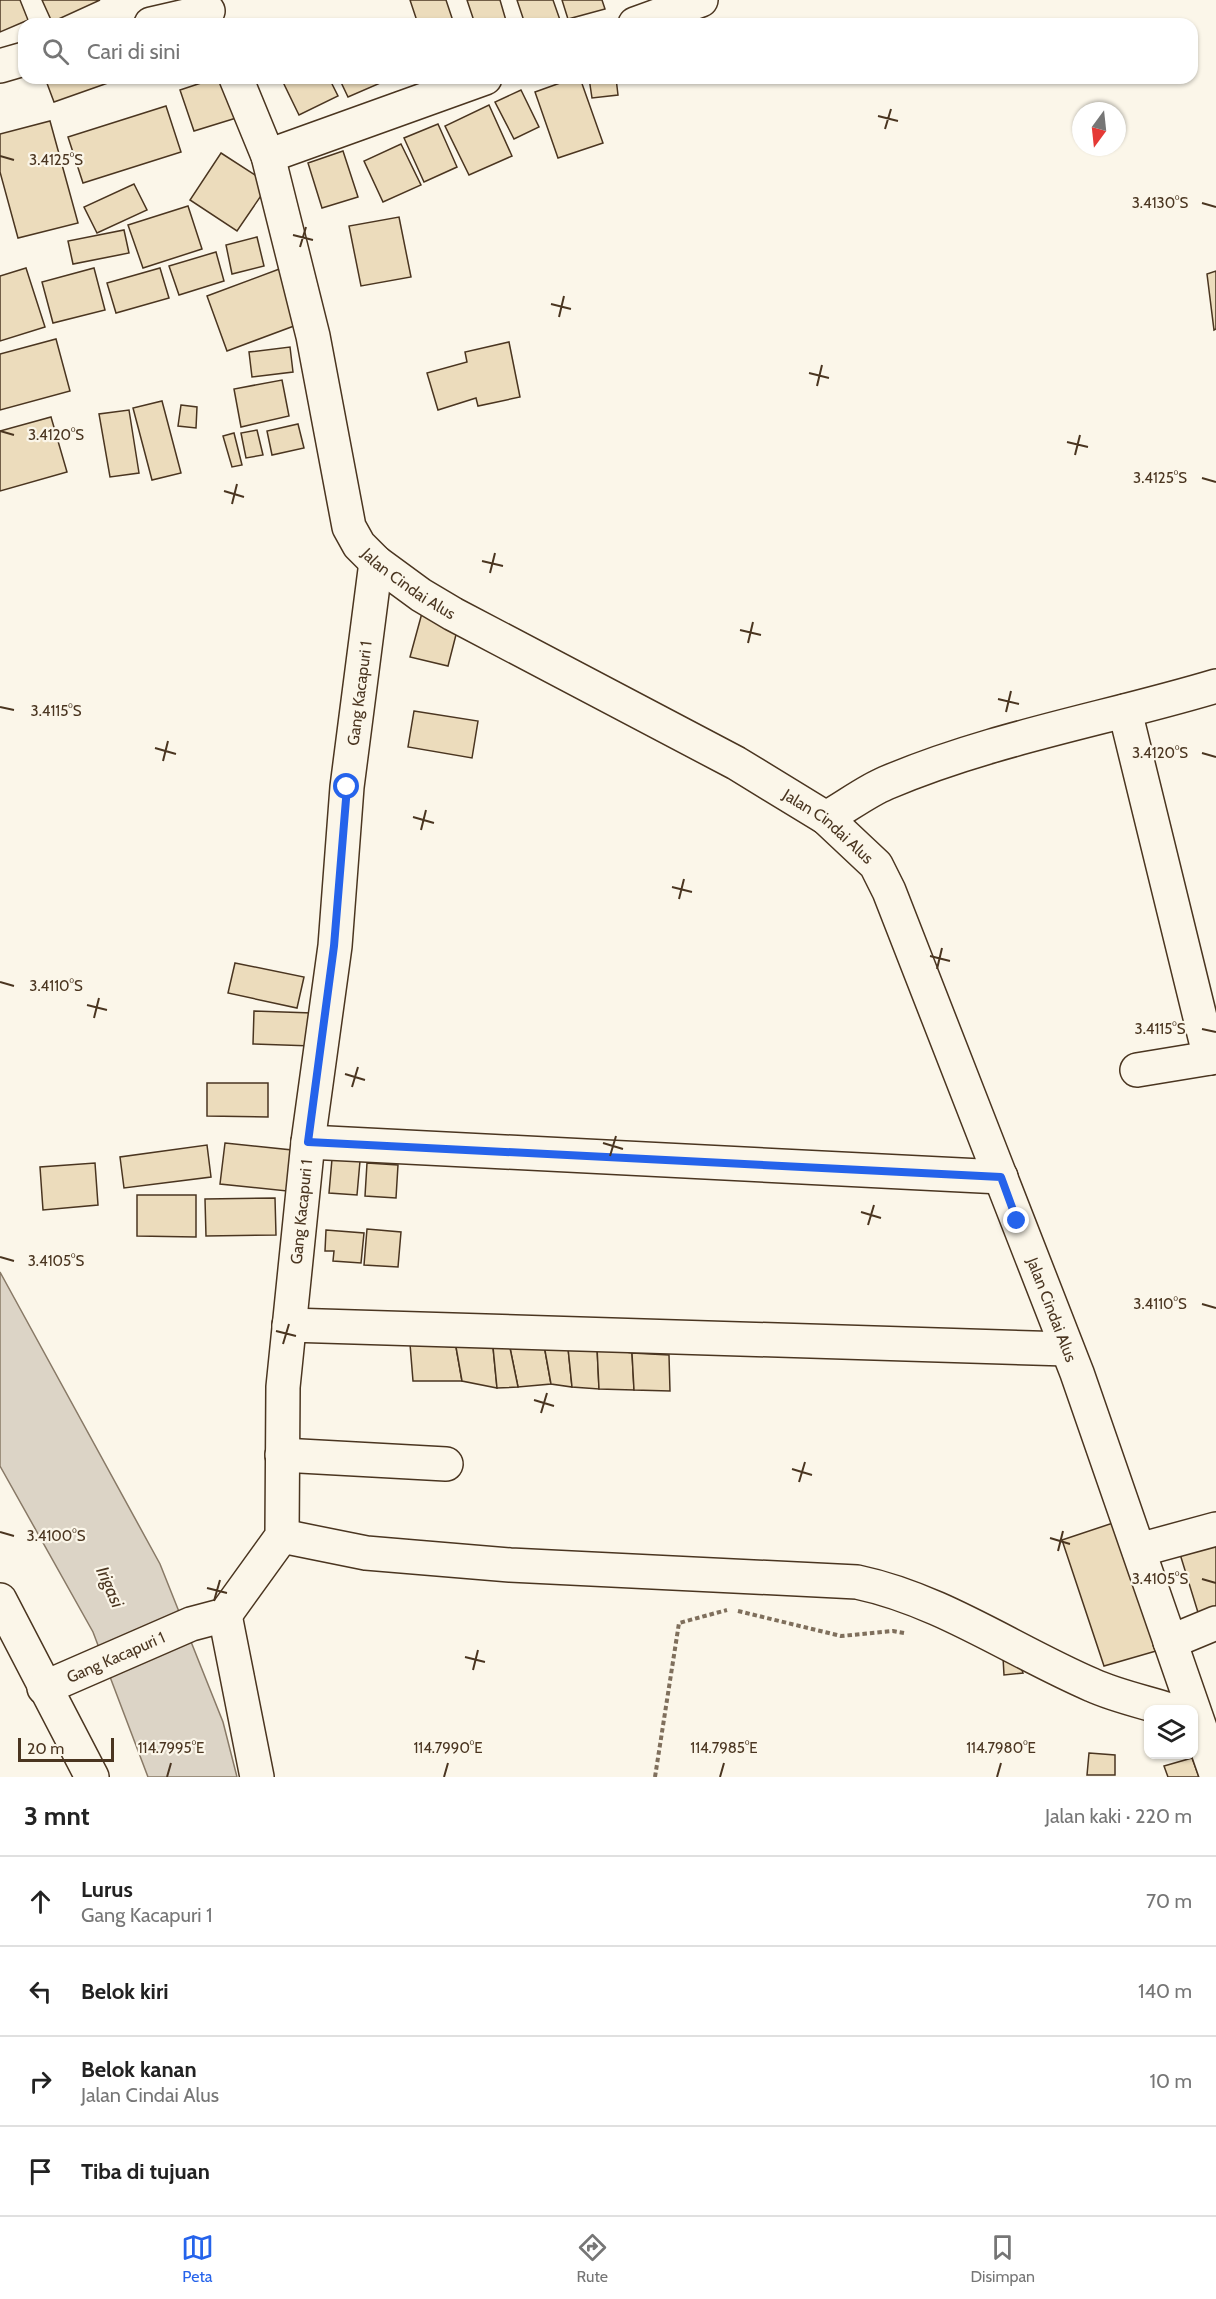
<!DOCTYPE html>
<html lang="id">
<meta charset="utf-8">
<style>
body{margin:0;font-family:Cabin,sans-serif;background:#f6f6f6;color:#222}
.controls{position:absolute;right:18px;bottom:18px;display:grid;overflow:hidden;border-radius:12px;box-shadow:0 2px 4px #0004}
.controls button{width:54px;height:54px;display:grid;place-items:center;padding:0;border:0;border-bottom:2px solid #e0e0e0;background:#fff;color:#222;font:30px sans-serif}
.compass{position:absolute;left:1072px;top:102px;width:54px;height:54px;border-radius:50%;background:#fff;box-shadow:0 2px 4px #0004;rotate:195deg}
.scale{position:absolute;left:18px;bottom:15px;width:96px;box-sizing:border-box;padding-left:6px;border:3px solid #4a3520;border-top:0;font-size:16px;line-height:21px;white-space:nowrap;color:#4a3520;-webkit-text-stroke:4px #fbf6e9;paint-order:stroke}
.stop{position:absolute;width:18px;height:18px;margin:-14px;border:4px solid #2563eb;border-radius:50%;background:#fff}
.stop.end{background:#2563eb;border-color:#fff;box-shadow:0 2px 6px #0008}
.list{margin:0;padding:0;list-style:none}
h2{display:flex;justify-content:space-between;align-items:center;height:78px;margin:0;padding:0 24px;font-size:26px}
h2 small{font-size:20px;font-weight:400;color:#767676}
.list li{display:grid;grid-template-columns:39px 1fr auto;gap:18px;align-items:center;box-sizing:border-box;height:90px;padding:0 24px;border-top:2px solid #e0e0e0}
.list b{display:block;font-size:22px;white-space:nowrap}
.list p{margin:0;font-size:20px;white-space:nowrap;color:#767676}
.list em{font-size:20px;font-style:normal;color:#767676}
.icon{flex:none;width:33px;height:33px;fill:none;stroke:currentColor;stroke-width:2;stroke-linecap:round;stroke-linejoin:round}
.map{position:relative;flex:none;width:1216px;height:1777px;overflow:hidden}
.search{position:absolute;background:#fff;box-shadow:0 2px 4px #0004;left:18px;right:18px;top:18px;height:66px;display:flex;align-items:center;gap:15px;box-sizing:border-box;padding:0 21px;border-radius:18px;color:#767676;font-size:22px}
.sheet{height:438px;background:#fff}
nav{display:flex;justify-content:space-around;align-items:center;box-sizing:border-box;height:84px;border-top:2px solid #e0e0e0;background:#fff;font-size:16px;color:#767676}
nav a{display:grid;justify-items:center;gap:3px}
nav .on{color:#2563eb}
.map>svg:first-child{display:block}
</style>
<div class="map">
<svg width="1216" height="1777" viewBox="0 0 1216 1777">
<rect width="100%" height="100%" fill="#fbf6e9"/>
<polygon fill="#dcd4c6" stroke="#887966" stroke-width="1.5" points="0,1272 160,1564 223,1722 237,1777 148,1777 93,1632 0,1466"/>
<g fill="#ecdcbc" stroke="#4a3520" stroke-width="1.5">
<polygon points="0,0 20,0 28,20 0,32"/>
<polygon points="42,0 100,0 52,22"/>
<polygon points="410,0 446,0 454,24 418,24"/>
<polygon points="467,0 500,0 507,24 475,24"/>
<polygon points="517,0 553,0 560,20 547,24 525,24"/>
<polygon points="562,0 602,0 605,9 568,19"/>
<polygon points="45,78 122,78 54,102"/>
<polygon points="216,78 235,78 246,115 194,131 180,90"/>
<polygon points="281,78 329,78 338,96 299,115"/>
<polygon points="339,78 383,78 385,81 348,97"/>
<polygon points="574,78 580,78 603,143 558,158 535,92"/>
<polygon points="589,78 616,78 618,95 592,98"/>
<polygon points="521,90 539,127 514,139 495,102"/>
<polygon points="489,105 512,156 469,175 445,126"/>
<polygon points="166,106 181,152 83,183 68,137"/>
<polygon points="50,121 78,223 18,238 0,172 0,134"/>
<polygon points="438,124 457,167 424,182 404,138"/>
<polygon points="401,144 421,185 383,202 364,161"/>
<polygon points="343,151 358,197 322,208 308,163"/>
<polygon points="221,153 269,184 237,231 190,200"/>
<polygon points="134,184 147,210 97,233 84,207"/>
<polygon points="188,206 202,249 143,268 128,225"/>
<polygon points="399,217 411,277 361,286 349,226"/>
<polygon points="124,230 129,253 73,264 68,241"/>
<polygon points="257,237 264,266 232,274 226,245"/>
<polygon points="216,252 224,281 179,295 169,266"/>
<polygon points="26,268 45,327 0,341 0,276"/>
<polygon points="94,268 105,310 53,323 42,282"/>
<polygon points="160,268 169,298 116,313 107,283"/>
<polygon points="282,268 302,323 227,351 207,296"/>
<polygon points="1216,271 1216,329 1214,330 1207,274"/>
<polygon points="56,339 70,391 0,410 0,354"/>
<polygon points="509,342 520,397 478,406 476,398 438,410 427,373 467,362 465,352"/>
<polygon points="290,347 293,372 252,377 249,352"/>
<polygon points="282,380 289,416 241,427 234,389"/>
<polygon points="162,401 181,473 152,480 133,408"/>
<polygon points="181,405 197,407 196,428 178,426"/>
<polygon points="129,410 139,473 110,477 99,414"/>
<polygon points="51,417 67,472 0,491 0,431"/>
<polygon points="298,424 304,448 272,455 267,431"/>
<polygon points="257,430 263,455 246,458 241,433"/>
<polygon points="234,433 242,465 232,467 223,436"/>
<polygon points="422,613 459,623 448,666 410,657"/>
<polygon points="414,711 478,721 472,758 408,747"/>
<polygon points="235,963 304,977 297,1008 228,993"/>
<polygon points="254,1011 312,1013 312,1046 253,1044"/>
<polygon points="207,1083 268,1083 268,1117 207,1116"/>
<polygon points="225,1143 292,1150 287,1191 220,1184"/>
<polygon points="207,1145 211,1177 124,1188 120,1157"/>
<polygon points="332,1159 360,1161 357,1195 329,1193"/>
<polygon points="95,1163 98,1205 43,1210 40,1167"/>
<polygon points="367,1163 398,1165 396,1198 365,1196"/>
<polygon points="137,1195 196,1195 196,1237 137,1236"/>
<polygon points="275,1198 276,1235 206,1236 205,1199"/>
<polygon points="367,1229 401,1232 398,1267 364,1265"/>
<polygon points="326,1230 364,1233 361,1263 333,1261 334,1251 325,1251"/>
<polygon points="410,1344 456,1347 462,1381 413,1381"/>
<polygon points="544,1345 551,1384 518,1387 510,1348"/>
<polygon points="544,1345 568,1348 572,1387 551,1384"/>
<polygon points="456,1347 493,1347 497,1388 462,1381"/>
<polygon points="493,1347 510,1348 518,1387 497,1388"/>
<polygon points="597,1347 599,1389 572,1387 568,1348"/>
<polygon points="597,1347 632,1353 634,1390 599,1389"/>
<polygon points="632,1353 669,1355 670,1391 634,1390"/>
<polygon points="1122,1520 1163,1649 1104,1666 1062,1540"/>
<polygon points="1216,1544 1216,1612 1200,1619 1180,1554"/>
<polygon points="1003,1657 1018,1658 1023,1673 1004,1675"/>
<polygon points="1089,1753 1115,1755 1115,1775 1087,1775"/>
<polygon points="1192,1758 1199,1777 1168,1777 1164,1766"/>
</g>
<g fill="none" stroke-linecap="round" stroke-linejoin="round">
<g stroke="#4a3520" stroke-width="36">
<g id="minor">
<polyline points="151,24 208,11"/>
<polyline points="635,24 701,0"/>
<polyline points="0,66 24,59"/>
<path id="s1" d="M236 78 268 156 313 336 349 527 359 545 376 562 421 595 453 614 736 763 826 818 876 865 889 891 1077 1373 1216 1774"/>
<polyline points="268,156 485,78"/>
<polyline points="1125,711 1210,1058"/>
<path d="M826 818C846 807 865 792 886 783 992 738 1106 719 1216 686"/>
<polyline points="1137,1070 1216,1057"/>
<polyline points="308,1142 1001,1177"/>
<polyline points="289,1325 1067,1349"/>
<polyline points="282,1455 446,1464"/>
<path d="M282 1536 366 1553 510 1565 857 1582C942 1600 1013 1651 1092 1685 1116 1696 1145 1702 1170 1710"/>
<polyline points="1139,1550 1216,1529"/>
<polyline points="0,1600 92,1777"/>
<polyline points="225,1615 257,1777"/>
<polyline points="1170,1642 1216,1623"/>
<path id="s2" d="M44 1688 191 1624 225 1615 282 1536 283 1387 308 1142 335 946 347 787 376 562"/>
</g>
</g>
<g stroke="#7f6f5c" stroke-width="4" stroke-dasharray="4.5 3" stroke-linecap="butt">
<polyline points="738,1611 841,1636 893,1631 904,1633"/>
<polyline points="655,1777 679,1623 727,1610"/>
</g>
<use href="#minor" stroke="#fbf6e9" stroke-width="33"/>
</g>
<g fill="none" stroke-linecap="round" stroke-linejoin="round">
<polyline stroke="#2563eb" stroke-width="8" points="347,787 334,946 308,1142 1001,1177 1017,1221"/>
</g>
<path fill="none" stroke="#4a3520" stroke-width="2" d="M878 116 898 121M885 129 891 109M0 156 14 160M1202 203 1216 207M293 235 313 240M300 247 306 227M551 304 571 309M559 317 564 296M809 373 829 378M817 386 822 365M0 431 14 435M1067 442 1088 447M1075 455 1080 435M1202 478 1216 482M224 491 244 497M232 504 237 484M482 561 503 566M490 573 495 553M740 630 761 635M748 643 753 622M998 699 1019 704M0 707 14 710M1006 712 1011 691M155 748 176 754M1202 753 1216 757M163 761 168 741M413 817 434 823M421 830 426 810M672 887 692 892M679 899 684 879M930 956 950 961M937 969 942 948M0 982 14 986M87 1005 107 1010M94 1018 99 998M1202 1029 1216 1032M345 1074 365 1080M352 1087 358 1067M603 1143 623 1149M610 1156 616 1136M861 1212 881 1218M868 1225 874 1205M0 1257 14 1261M1202 1304 1216 1308M276 1331 296 1336M283 1344 289 1324M534 1400 554 1406M541 1413 547 1393M792 1469 812 1475M799 1482 805 1462M0 1532 14 1536M1050 1538 1070 1544M1058 1551 1063 1531M1202 1579 1216 1583M207 1588 227 1593M214 1601 220 1580M465 1657 485 1662M473 1670 478 1650M167 1777 171 1763M444 1777 448 1763M720 1777 724 1763M997 1777 1001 1763"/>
<g text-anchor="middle" stroke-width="4.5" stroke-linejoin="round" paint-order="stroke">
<g font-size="16" fill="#4a3520" stroke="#fbf6e9">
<text dy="6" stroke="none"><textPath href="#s1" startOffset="548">Jalan Cindai Alus</textPath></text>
<text dy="6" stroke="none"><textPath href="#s2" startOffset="1140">Gang Kacapuri 1</textPath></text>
<text dy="6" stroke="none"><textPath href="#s1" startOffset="1034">Jalan Cindai Alus</textPath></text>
<text dy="6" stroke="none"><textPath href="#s2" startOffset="618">Gang Kacapuri 1</textPath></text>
<text dy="6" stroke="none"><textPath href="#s1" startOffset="1574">Jalan Cindai Alus</textPath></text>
<text dy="6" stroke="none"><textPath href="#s2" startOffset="78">Gang Kacapuri 1</textPath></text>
</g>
<g font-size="18" font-style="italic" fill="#4a3520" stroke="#fbf6e9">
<text transform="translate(110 1587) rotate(66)" y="6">Irigasi</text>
</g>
</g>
<g font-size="15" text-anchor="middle" fill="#4a3520" stroke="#fbf6e9" stroke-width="4.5" stroke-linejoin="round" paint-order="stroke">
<text x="56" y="165">3.4125°S</text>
<text x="1160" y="208">3.4130°S</text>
<text x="56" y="440">3.4120°S</text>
<text x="1160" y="483">3.4125°S</text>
<text x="56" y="716">3.4115°S</text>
<text x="1160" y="758">3.4120°S</text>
<text x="56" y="991">3.4110°S</text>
<text x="1160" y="1034">3.4115°S</text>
<text x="56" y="1266">3.4105°S</text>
<text x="1160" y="1309">3.4110°S</text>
<text x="56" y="1541">3.4100°S</text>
<text x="1160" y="1584">3.4105°S</text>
<text x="171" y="1753">114.7995°E</text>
<text x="448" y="1753">114.7990°E</text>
<text x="724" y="1753">114.7985°E</text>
<text x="1001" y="1753">114.7980°E</text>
</g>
</svg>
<div class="controls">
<button><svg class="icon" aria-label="layers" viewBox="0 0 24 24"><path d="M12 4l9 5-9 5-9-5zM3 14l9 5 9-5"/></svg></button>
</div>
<svg class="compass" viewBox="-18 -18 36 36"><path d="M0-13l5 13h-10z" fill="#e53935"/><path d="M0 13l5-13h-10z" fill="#767676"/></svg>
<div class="scale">20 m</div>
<div class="stop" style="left:347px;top:787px"></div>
<div class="stop end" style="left:1017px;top:1221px"></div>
<div class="search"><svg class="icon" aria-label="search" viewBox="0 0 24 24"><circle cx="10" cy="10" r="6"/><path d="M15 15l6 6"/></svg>Cari di sini</div>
</div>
<section class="sheet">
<h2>3 mnt<small>Jalan kaki · 220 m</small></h2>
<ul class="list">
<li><svg class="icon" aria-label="ahead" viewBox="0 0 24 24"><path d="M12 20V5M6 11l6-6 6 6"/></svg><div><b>Lurus</b><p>Gang Kacapuri 1</p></div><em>70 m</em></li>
<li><svg class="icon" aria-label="left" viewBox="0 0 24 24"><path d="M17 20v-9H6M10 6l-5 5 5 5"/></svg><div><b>Belok kiri</b></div><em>140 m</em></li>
<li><svg class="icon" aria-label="right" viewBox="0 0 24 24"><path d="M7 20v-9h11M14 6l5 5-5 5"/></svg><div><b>Belok kanan</b><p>Jalan Cindai Alus</p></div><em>10 m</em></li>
<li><svg class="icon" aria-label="arrive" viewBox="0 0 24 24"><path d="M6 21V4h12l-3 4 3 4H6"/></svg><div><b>Tiba di tujuan</b></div></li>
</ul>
</section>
<nav>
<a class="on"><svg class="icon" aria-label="map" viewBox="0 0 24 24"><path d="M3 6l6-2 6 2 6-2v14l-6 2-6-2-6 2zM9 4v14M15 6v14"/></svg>Peta</a>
<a><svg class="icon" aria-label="directions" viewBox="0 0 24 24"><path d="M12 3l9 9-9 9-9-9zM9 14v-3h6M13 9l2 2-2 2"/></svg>Rute</a>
<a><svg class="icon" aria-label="saved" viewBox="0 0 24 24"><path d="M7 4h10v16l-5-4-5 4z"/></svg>Disimpan</a>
</nav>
